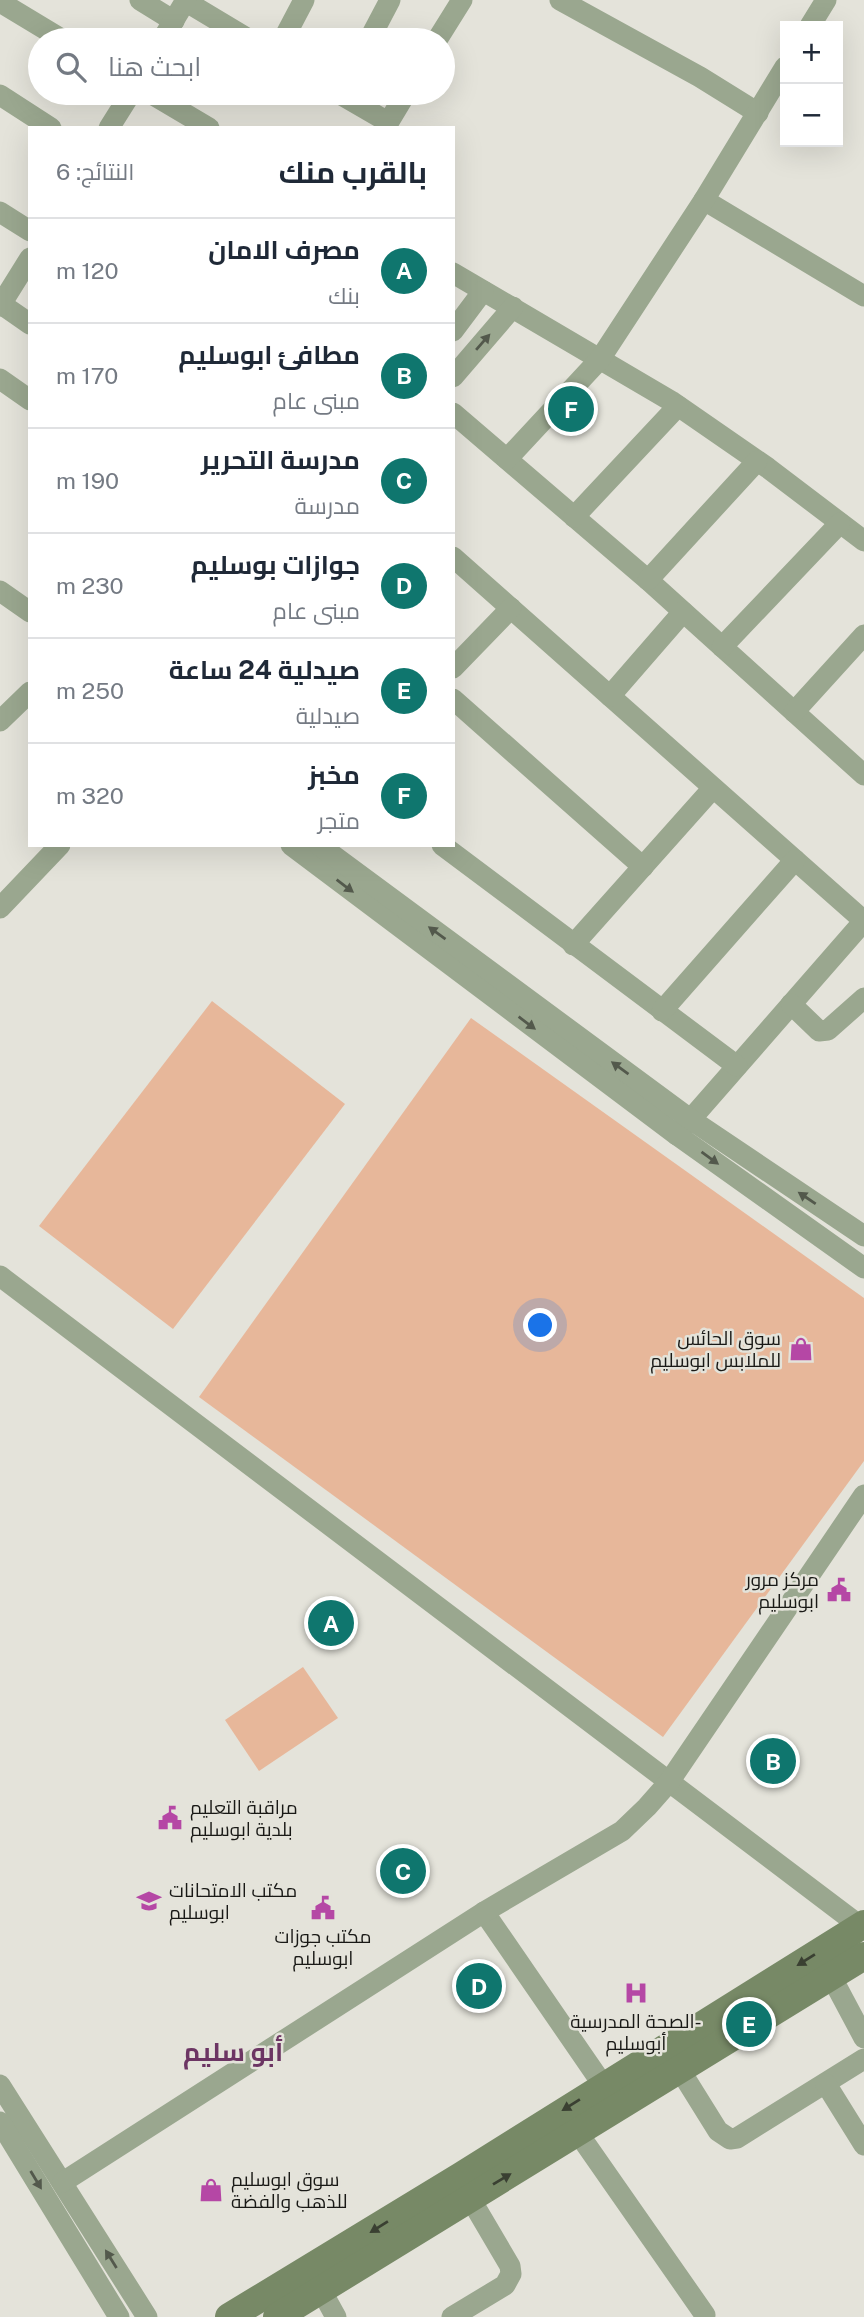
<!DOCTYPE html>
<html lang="ar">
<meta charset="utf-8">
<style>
body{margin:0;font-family:"Public Sans",Cairo,sans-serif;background:#f6f6f7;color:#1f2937;direction:rtl}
.controls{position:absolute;right:21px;top:21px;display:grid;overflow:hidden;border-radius:0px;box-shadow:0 7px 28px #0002}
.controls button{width:63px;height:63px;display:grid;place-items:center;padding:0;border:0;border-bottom:2px solid #e0e1e3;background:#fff;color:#1f2937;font:35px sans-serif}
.you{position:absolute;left:541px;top:1326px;width:24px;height:24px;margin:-18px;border:5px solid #fff;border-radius:50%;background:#1a73e8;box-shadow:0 0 0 10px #1a73e833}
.badge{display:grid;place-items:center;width:46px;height:46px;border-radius:50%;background:#0f766e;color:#fff;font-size:23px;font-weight:700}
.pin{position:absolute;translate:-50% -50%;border:4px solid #fff;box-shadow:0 2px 7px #0006}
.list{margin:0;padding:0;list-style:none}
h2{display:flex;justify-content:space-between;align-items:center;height:91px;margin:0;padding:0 28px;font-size:30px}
h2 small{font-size:23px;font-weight:400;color:#747a83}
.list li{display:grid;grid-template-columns:46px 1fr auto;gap:21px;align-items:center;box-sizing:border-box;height:105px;padding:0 28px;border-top:2px solid #e0e1e3}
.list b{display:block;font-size:26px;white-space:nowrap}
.list p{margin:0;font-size:23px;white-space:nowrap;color:#747a83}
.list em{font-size:23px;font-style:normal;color:#747a83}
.icon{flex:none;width:38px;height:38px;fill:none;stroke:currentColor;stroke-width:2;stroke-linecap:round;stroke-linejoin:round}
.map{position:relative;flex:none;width:864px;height:2317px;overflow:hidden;direction:ltr}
.search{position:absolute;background:#fff;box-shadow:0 7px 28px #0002;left:28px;top:28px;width:427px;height:77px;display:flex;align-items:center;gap:18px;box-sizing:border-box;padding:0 24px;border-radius:38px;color:#747a83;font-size:26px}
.panel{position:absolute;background:#fff;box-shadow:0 7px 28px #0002;left:28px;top:126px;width:427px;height:721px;border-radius:0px;direction:rtl}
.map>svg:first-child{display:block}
</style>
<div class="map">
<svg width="864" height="2317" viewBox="0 0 864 2317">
<rect width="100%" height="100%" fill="#e4e3da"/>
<g fill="#e7b79a">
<polygon points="212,1001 345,1104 173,1329 39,1226"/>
<polygon points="471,1018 864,1298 864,1461 663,1737 199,1397"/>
<polygon points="303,1667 338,1718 259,1771 225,1720"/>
</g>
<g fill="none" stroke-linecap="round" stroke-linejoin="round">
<g stroke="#9aa78f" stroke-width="21">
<polyline points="140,0 174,21"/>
<polyline points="560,0 700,77 758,113"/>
<polyline points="185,1 250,40"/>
<polyline points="0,2 63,40"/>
<polyline points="810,26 826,0"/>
<polyline points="162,40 186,0"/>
<polyline points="283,40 304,0"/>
<polyline points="369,40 390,0"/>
<polyline points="437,40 462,0"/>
<polyline points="150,93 209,128"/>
<polyline points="338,93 388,122"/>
<polyline points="0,95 51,128"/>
<polyline points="109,128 131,93"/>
<polyline points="385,128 406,93"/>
<polyline points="704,200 864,296"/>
<polyline points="0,212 30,231"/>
<polyline points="453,273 671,401 768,468 864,541"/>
<polyline points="1,304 30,324"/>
<polyline points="0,306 30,258"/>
<polyline points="453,331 483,291"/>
<polyline points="453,377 513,307"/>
<polyline points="0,379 30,400"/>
<polyline points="453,413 648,580 864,775"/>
<polyline points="507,459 600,359 704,200 785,67"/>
<polyline points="574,517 678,406"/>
<polyline points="453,557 864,921 677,1135"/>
<polyline points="648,580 757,461"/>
<polyline points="0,591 30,612"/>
<polyline points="722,647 840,523"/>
<polyline points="453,668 511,608"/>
<polyline points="610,696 683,612"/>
<polyline points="453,699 643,867"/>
<polyline points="794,712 864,635"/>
<polyline points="0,721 30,692"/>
<polyline points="291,845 677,1135 864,1268"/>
<polyline points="319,845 690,1119 864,1236"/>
<polyline points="442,845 737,1066"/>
<polyline points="0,908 60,845"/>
<polyline points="573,945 713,788"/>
<polyline points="791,1004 819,1031 828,1030 864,998"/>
<polyline points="662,1011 795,860"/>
<polyline points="0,1276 860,1926"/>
<polyline points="484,1912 603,2085"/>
<polyline points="832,1978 864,2038"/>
<polyline points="680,2070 718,2131 730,2139 737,2138 864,2059"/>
<polyline points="826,2084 864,2145"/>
<polyline points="0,2085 147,2317"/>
<polyline points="0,2122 119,2317"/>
<polyline points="578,2133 705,2315"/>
<polyline points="63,2182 484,1912 622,1831 647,1807 669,1782 864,1495"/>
<polyline points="321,2290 336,2317"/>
<polyline points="452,2317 505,2285 511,2274 510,2266 470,2198"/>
</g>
<g stroke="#778966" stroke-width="28">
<polyline points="229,2317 461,2176 864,1924"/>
<polyline points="277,2317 864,1956"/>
</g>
</g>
<defs><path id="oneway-solid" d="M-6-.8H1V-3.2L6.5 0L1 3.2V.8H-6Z" transform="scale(1.75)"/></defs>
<g fill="#53594c">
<use href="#oneway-solid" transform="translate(483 342) rotate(-49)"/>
<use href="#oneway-solid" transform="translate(345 886) rotate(37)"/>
<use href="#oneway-solid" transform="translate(437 933) rotate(-144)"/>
<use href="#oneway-solid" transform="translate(527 1023) rotate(37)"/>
<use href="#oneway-solid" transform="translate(620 1068) rotate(-144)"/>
<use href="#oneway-solid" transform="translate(710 1158) rotate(36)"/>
<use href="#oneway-solid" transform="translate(807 1198) rotate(-146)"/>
<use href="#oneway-solid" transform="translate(36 2180) rotate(59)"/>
<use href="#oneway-solid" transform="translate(111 2259) rotate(-122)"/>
</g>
<g fill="#3a4032">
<use href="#oneway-solid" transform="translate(806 1960) rotate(148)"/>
<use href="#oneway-solid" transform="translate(571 2105) rotate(148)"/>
<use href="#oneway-solid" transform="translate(502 2179) rotate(-31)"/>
<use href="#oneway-solid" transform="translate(379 2227) rotate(148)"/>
</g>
<defs>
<g id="shop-bare" transform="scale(1.89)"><path d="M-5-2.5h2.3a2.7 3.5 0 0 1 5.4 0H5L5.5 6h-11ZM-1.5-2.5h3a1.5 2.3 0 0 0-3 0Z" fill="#b547a5" stroke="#e4e3da" stroke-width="2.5" paint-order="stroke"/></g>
<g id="civic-bare" transform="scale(1.89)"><path d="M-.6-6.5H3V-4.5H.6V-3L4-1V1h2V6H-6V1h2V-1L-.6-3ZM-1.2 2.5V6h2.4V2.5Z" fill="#b547a5" stroke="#e4e3da" stroke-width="2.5" paint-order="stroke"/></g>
<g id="university-bare" transform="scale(1.89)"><path d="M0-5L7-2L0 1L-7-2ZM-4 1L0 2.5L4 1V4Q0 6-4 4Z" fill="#b547a5" stroke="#e4e3da" stroke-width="2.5" paint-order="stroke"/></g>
<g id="hospital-bare" transform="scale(1.89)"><path d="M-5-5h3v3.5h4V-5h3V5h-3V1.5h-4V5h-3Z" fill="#b547a5" stroke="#e4e3da" stroke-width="2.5" paint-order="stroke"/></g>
</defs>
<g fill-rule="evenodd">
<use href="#shop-bare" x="801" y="1349"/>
<use href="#civic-bare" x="839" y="1590"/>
<use href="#civic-bare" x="170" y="1818"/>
<use href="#university-bare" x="149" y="1901"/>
<use href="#civic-bare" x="323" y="1908"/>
<use href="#hospital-bare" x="636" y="1993"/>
<use href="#shop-bare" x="211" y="2190"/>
</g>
<g text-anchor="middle" stroke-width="5" stroke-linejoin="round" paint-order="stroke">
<g font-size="19" fill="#191916" stroke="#e4e3da" text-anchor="start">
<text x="781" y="1345" text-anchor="end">سوق الحائس<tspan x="781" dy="22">للملابس ابوسليم</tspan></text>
<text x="819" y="1586" text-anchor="end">مركز مرور<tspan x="819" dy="22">ابوسليم</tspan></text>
<text x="190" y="1814">مراقبة التعليم<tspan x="190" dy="22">بلدية ابوسليم</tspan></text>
<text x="169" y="1897">مكتب الامتحانات<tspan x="169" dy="22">ابوسليم</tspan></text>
<text x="323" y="1943" text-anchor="middle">مكتب جوزات<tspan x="323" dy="22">ابوسليم</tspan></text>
<text x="636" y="2028" text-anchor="middle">الصحة المدرسية-<tspan x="636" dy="22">أبوسليم</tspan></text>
<text x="231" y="2186">سوق ابوسليم<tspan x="231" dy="22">للذهب والفضة</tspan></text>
</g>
<g font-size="26" font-weight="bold" fill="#6c3563" stroke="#e4e3da">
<text x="233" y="2061">أبو سليم</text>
</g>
</g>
</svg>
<div class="controls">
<button>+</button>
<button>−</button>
</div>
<div class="you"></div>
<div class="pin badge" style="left:331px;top:1623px">A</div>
<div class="pin badge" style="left:773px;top:1761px">B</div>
<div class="pin badge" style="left:403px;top:1871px">C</div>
<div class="pin badge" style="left:479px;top:1986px">D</div>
<div class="pin badge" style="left:749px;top:2024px">E</div>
<div class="pin badge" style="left:571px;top:409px">F</div>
<div class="search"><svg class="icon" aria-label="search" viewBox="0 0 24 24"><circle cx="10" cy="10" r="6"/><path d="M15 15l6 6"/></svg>ابحث هنا</div>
<section class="panel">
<h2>بالقرب منك<small>النتائج: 6</small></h2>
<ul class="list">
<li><span class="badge">A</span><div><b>مصرف الامان</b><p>بنك</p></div><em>120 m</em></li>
<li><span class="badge">B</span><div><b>مطافئ ابوسليم</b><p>مبنى عام</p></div><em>170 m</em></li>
<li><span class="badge">C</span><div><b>مدرسة التحرير</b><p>مدرسة</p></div><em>190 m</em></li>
<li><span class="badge">D</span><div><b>جوازات بوسليم</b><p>مبنى عام</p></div><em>230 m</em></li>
<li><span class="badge">E</span><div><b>صيدلية 24 ساعة</b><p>صيدلية</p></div><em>250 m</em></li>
<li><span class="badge">F</span><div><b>مخبز</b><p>متجر</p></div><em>320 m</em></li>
</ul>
</section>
</div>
